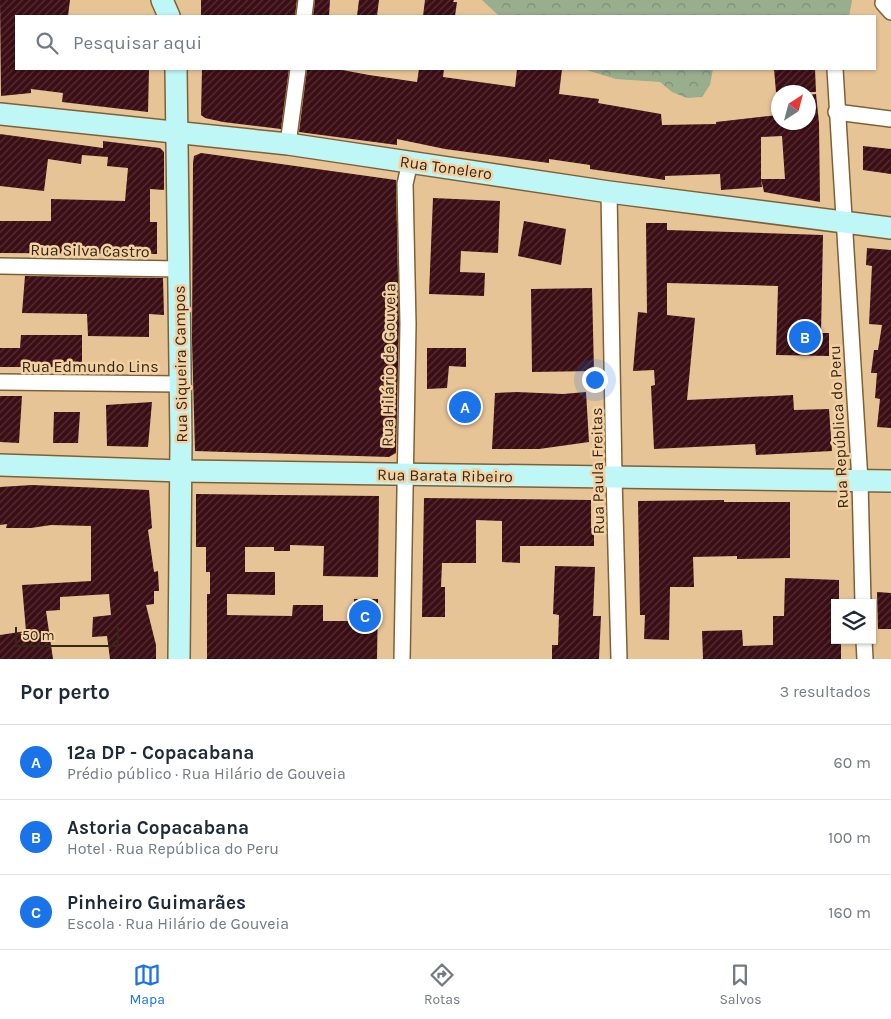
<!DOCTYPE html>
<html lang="pt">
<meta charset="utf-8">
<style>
body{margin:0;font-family:Karla,sans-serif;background:#f6f6f7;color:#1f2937}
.controls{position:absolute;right:15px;bottom:15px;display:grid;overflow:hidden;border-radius:0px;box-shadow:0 1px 4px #0004}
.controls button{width:45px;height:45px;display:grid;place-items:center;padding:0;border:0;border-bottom:1px solid #e0e1e3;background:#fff;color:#1f2937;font:25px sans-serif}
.compass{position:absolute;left:771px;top:85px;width:45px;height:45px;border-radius:50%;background:#fff;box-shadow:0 1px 4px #0004;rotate:36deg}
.scale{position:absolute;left:15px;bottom:12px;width:104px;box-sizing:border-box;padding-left:5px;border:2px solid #352715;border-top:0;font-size:14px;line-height:18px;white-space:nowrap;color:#352715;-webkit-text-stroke:4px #f4d1a3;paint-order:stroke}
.you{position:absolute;left:594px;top:379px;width:18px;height:18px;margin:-12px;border:4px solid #fff;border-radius:50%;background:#1a73e8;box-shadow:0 0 0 8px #1a73e833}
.badge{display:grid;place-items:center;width:32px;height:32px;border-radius:50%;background:#1a73e8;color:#fff;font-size:16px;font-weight:700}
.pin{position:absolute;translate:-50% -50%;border:2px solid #fff;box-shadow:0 1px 5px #0006}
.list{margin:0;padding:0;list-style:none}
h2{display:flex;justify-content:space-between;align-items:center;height:65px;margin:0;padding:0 20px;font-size:21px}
h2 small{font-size:16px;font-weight:400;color:#747a83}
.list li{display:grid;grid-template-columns:32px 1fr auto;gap:15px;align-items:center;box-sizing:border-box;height:75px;padding:0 20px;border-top:1px solid #e0e1e3}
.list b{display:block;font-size:19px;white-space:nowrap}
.list p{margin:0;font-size:16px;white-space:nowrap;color:#747a83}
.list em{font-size:16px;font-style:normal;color:#747a83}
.icon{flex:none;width:28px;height:28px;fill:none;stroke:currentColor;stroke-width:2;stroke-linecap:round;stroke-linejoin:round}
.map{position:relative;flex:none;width:891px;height:659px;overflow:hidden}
.search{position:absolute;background:#fff;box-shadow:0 1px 4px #0004;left:15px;right:15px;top:15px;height:55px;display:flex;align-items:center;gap:12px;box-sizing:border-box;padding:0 18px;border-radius:0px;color:#747a83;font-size:19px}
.sheet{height:290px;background:#fff}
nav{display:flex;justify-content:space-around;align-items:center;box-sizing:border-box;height:70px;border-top:1px solid #e0e1e3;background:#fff;font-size:14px;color:#747a83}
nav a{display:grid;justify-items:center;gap:2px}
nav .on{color:#1a73e8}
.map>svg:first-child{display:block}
</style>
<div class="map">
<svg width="891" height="659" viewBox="0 0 891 659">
<defs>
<pattern id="forest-crowns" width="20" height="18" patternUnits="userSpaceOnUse" patternTransform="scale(1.25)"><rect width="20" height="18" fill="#99ae8d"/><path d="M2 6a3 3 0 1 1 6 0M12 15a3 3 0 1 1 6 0" fill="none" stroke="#7e8e72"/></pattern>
<pattern id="building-hatch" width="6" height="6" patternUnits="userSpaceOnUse" patternTransform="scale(1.25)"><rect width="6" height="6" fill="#3b0d15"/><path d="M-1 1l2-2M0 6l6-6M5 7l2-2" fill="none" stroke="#563036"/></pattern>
</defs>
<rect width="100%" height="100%" fill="#e6c496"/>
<g fill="url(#forest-crowns)">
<polygon points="482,0 852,0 852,1 849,16 499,16"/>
<polygon points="583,69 713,69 710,85 702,97 687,98 672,92 660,82 616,79"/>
</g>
<g fill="url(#building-hatch)" fill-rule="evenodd">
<polygon points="0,0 70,0 68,16 16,16 16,69 137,69 149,70 148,112 62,102 63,93 31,89 31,93 1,96"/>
<polygon points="201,0 297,0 295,16 201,16"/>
<polygon points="315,0 330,0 329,16 313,16"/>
<polygon points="359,0 379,0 377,16 357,16"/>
<polygon points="425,0 454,0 453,2 457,2 455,16 423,16"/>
<polygon points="202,69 289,69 281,129 223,122 205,118 201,115"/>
<path d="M307 69H337L369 75 417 82 419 69H444L443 77 515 87 517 69H562L559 94 599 99 598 103 661 114 662 125 716 124V122L778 115V122H808V95L816 94 819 123 820 202 764 192 761 179 762 187 721 190 720 174 665 176V180L590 169V165L549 159V163L445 149 397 139V145L299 132ZM782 136 785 179H761V137Z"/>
<polygon points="774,69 815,69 816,92 776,92"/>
<polygon points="0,134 103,148 103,141 160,148 164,152 164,190 150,189 150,222 157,222 157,254 0,253 0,221 51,221 51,199 125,201 128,168 107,166 108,157 82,155 81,164 48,159 44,191 0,186"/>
<polygon points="863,146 891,149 891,174 863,170"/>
<polygon points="201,153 396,180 399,324 396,453 389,457 195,451 192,341 193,163 194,156"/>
<polygon points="433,198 500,201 498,253 461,251 460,272 485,273 484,296 429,294"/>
<polygon points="524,221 566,229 561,265 518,256"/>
<polygon points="646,223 667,223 667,230 823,235 821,333 829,333 829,356 776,355 778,286 667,283 667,315 695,318 687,400 793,395 794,410 829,409 832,451 756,455 755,444 654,449 651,386 655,385 654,370 633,371 638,312 647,313"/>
<polygon points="867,248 891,250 891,428 877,427 880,399 875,398 877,373 871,373 874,350 878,350 882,325 869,324 872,266 866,265"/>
<polygon points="25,276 163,278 164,315 149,314 149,337 88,336 87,314 22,313"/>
<polygon points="592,288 594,371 532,372 531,289"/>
<polygon points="21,335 82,335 82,367 0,367 0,348 20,348"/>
<polygon points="427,348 466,348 466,367 449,366 447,388 427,389"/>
<polygon points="516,392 563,394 586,392 589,442 539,449 492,449 495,393"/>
<polygon points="0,396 22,396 19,443 0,442"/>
<polygon points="152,402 148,447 107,446 106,405"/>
<polygon points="54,412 80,412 78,443 53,443"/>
<polygon points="32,485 149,490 152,528 148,530 154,572 158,571 159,591 154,591 154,604 146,605 156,645 156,659 110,659 107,636 92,637 93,617 111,615 109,594 60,597 60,610 46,611 53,659 0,659 0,635 26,631 22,585 91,581 91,526 51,525 31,528 6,528 7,524 0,525 0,487"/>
<polygon points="196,494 379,496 378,577 323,576 324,546 290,545 290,551 274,551 274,547 245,547 245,572 275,572 275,595 227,594 227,615 292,616 293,605 323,605 323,621 354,621 354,599 378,599 377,659 207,659 207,594 210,594 210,572 206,572 206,547 196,547"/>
<polygon points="424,498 591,500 591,528 594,528 594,546 520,546 520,563 502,562 502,521 476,520 476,563 442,563 441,587 445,587 445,617 422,617"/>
<polygon points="724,500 724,502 790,502 790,558 737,559 737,556 693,557 694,587 670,587 669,640 644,639 645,615 640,615 638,501"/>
<polygon points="555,566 595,567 593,616 601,616 599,659 552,659 552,645 558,645 559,615 553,614"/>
<polygon points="785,578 839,580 839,603 835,603 835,640 841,640 841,659 703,659 702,631 742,630 743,646 773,645 773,616 784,616"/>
<polygon points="877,592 891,593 891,629 878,629"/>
</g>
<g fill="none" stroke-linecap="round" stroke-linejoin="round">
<g stroke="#7f6035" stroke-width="18">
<g id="street">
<polyline points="884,0 883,3 891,12"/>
<polyline points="304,16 306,0"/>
<polyline points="835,69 860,481 863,603"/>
<polyline points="836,112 891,119"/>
<polyline points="288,144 298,69"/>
<polyline points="609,192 614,477 619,659"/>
<polyline points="0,266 179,269"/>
<polyline points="0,382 179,384"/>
<polyline points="864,640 865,659"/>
<polyline points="402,659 408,324 405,184 410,162"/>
</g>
</g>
<g stroke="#7f6035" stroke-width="24">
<g id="secondary">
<polyline points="162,0 169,16"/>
<polyline points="176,69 181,441 179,659"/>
<polyline points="0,114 288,144 609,192 891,228"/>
<polyline points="0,465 181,471 891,481"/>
</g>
</g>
<use href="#street" stroke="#fff" stroke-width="15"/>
<use href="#secondary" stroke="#bef7f6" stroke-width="21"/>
</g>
<g text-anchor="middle" stroke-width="5" stroke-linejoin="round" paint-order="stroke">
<g font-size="16" fill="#352715" stroke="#f4d1a3">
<text transform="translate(446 167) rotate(8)" y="6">Rua Tonelero</text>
<text transform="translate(90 250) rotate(1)" y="6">Rua Silva Castro</text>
<text transform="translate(180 364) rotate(-91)" y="6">Rua Siqueira Campos</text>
<text transform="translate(388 365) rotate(-89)" y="6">Rua Hilário de Gouveia</text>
<text x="90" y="372">Rua Edmundo Lins</text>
<text transform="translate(838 427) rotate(-93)" y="6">Rua República do Peru</text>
<text transform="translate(597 471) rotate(-91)" y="6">Rua Paula Freitas</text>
<text transform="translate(445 475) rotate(1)" y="6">Rua Barata Ribeiro</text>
</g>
</g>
</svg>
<div class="controls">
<button><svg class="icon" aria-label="layers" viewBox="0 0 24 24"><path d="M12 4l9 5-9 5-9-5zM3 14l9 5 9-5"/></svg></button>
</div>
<svg class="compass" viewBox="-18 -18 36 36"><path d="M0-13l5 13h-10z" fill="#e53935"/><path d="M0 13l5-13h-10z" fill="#747a83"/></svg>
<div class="scale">50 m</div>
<div class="you"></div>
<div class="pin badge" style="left:465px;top:407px">A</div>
<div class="pin badge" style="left:805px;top:337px">B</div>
<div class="pin badge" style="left:365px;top:616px">C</div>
<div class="search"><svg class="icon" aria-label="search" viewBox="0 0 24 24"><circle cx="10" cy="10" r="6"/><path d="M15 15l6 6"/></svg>Pesquisar aqui</div>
</div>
<section class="sheet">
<h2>Por perto<small>3 resultados</small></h2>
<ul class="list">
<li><span class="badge">A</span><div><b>12ª DP - Copacabana</b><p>Prédio público · Rua Hilário de Gouveia</p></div><em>60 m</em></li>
<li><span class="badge">B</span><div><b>Astoria Copacabana</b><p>Hotel · Rua República do Peru</p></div><em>100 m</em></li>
<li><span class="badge">C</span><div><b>Pinheiro Guimarães</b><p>Escola · Rua Hilário de Gouveia</p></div><em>160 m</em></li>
</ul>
</section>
<nav>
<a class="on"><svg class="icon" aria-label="map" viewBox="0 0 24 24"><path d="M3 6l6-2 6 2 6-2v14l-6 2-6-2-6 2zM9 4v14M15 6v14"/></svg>Mapa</a>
<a><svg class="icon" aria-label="directions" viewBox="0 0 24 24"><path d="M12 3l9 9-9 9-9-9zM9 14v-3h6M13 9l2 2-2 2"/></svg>Rotas</a>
<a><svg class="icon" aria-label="saved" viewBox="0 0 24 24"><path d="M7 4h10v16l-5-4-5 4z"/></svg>Salvos</a>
</nav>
